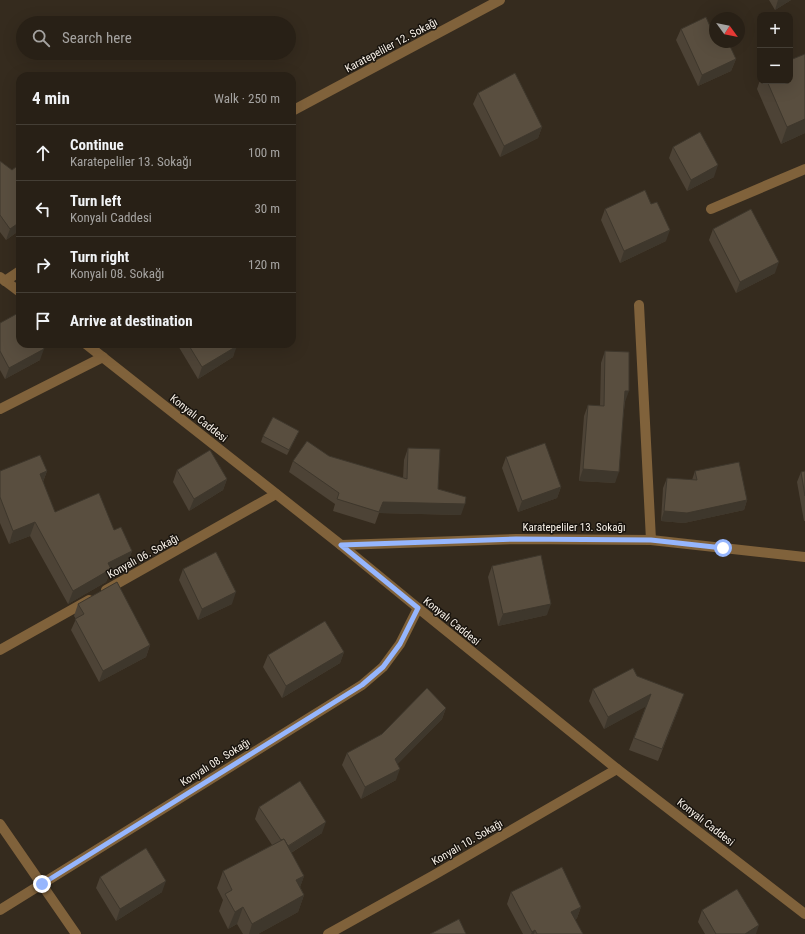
<!DOCTYPE html>
<meta charset="utf-8">
<style>
body{margin:0;font-family:"Roboto Condensed",sans-serif;background:#30281f;color:#f1f3f6}
.controls{position:absolute;right:12px;top:12px;display:grid;overflow:hidden;border-radius:8px;box-shadow:0 4px 16px #0002}
.controls button{width:36px;height:36px;display:grid;place-items:center;padding:0;border:0;border-bottom:1px solid #443e35;background:#282016;color:#f1f3f6;font:20px sans-serif}
.compass{position:absolute;left:709px;top:12px;width:36px;height:36px;border-radius:50%;background:#282016;box-shadow:0 4px 16px #0002;rotate:123deg}
.stop{position:absolute;width:12px;height:12px;margin:-9px;border:3px solid #96b6fd;border-radius:50%;background:#fff}
.stop.end{background:#96b6fd;border-color:#fff;box-shadow:0 1px 4px #0008}
.list{margin:0;padding:0;list-style:none}
h2{display:flex;justify-content:space-between;align-items:center;height:52px;margin:0;padding:0 16px;font-size:17px}
h2 small{font-size:13px;font-weight:400;color:#a5a3a1}
.list li{display:grid;grid-template-columns:26px 1fr auto;gap:12px;align-items:center;box-sizing:border-box;height:56px;padding:0 16px;border-top:1px solid #443e35}
.list b{display:block;font-size:15px;white-space:nowrap}
.list p{margin:0;font-size:13px;white-space:nowrap;color:#a5a3a1}
.list em{font-size:13px;font-style:normal;color:#a5a3a1}
.icon{flex:none;width:22px;height:22px;fill:none;stroke:currentColor;stroke-width:2;stroke-linecap:round;stroke-linejoin:round}
.map{position:relative;flex:none;width:805px;height:934px;overflow:hidden}
.search{position:absolute;background:#282016;box-shadow:0 4px 16px #0002;left:16px;top:16px;width:280px;height:44px;display:flex;align-items:center;gap:10px;box-sizing:border-box;padding:0 14px;border-radius:22px;color:#a5a3a1;font-size:15px}
.panel{position:absolute;background:#282016;box-shadow:0 4px 16px #0002;left:16px;top:72px;width:280px;height:276px;border-radius:12px}
.map>svg:first-child{display:block}
</style>
<div class="map">
<svg width="805" height="934" viewBox="0 0 805 934">
<rect width="100%" height="100%" fill="#352b1e"/>
<g fill="none" stroke-linecap="round" stroke-linejoin="round">
<g stroke="#80623b" stroke-width="10">
<polyline points="292,111 500,0"/>
<polyline points="711,209 805,169"/>
<polyline points="0,277 20,292"/>
<polyline points="5,281 20,271"/>
<polyline points="639,305 651,540"/>
<polyline points="86,344 341,545 418,608 617,769 805,914"/>
<polyline points="0,409 103,357"/>
<polyline points="341,545 516,539 651,540 805,557"/>
<polyline points="106,590 276,494"/>
<polyline points="0,650 89,600"/>
<polyline points="0,824 76,934"/>
<polyline points="0,910 362,685 383,667 400,644 418,608"/>
<polyline points="328,934 434,875 617,769"/>
</g>
</g>
<g fill="#4d4336">
<polygon points="769,0 791,0 775,10"/>
<polygon points="681,29 715,42 736,59 731,71 698,86 676,40"/>
<polygon points="760,80 760,81 790,81 805,133 781,144 757,89"/>
<polygon points="478,93 542,127 538,138 500,157 473,104"/>
<polygon points="673,147 714,177 687,191 669,158"/>
<polygon points="0,161 12,170 20,164 20,230 6,240 0,232"/>
<polygon points="605,209 666,241 620,263 601,220"/>
<polygon points="713,229 775,273 736,293 709,240"/>
<polygon points="0,323 40,360 5,379 0,370"/>
<polygon points="177,344 236,344 233,357 198,379"/>
<polygon points="605,351 625,402 615,483 579,481 584,416 588,405 600,406 601,363"/>
<polygon points="299,431 287,455 261,442 263,436"/>
<polygon points="408,448 438,489 461,515 379,513 375,524 333,511 335,504 289,472 293,461 329,456 403,478 404,460"/>
<polygon points="506,457 561,487 557,498 518,512 502,468"/>
<polygon points="177,470 227,479 223,490 189,511 173,482"/>
<polygon points="0,471 47,471 43,482 55,512 114,530 132,551 127,564 110,573 106,582 68,604 30,536 9,544 0,523"/>
<polygon points="695,471 747,500 744,510 684,523 661,521 663,488 667,478 692,480"/>
<polygon points="805,471 805,521 804,521 797,482 801,472"/>
<polygon points="492,566 547,615 498,626 488,577"/>
<polygon points="183,569 232,604 198,620 179,580"/>
<polygon points="78,604 150,645 146,657 99,682 71,630 76,619 74,616"/>
<polygon points="344,652 340,663 282,698 263,667 268,655"/>
<polygon points="637,676 680,705 658,761 629,750 646,706 604,729 589,701 593,689"/>
<polygon points="446,708 442,719 397,764 396,780 361,799 342,765 347,753"/>
<polygon points="259,807 322,833 291,853 304,876 300,887 304,895 298,912 258,934 243,934 237,924 228,929 219,911 223,900 217,888 223,871 272,845 255,819"/>
<polygon points="100,877 162,892 116,921 96,888"/>
<polygon points="511,892 581,907 577,918 575,920 583,934 523,934 507,904"/>
<polygon points="702,910 756,934 705,934 698,922"/>
</g>
<g fill="#3e372c">
<polygon points="778,0 791,0 775,10"/>
<polygon points="736,59 731,71 698,86 702,75"/>
<polygon points="805,119 805,133 781,144 787,127"/>
<polygon points="542,127 538,138 500,157 504,146"/>
<polygon points="718,165 714,177 687,191 691,180"/>
<polygon points="20,222 20,230 6,240 10,229"/>
<polygon points="670,230 666,241 620,263 624,251"/>
<polygon points="779,262 775,273 736,293 740,282"/>
<polygon points="237,346 233,357 198,379 202,367"/>
<polygon points="44,349 40,360 5,379 9,368"/>
<polygon points="625,391 629,391 625,402 621,402"/>
<polygon points="583,469 619,472 615,483 579,481"/>
<polygon points="47,471 42,484 40,474"/>
<polygon points="227,479 223,490 189,511 194,499"/>
<polygon points="561,487 557,498 518,512 522,501"/>
<polygon points="747,500 744,510 684,523 661,521 664,511"/>
<polygon points="383,502 465,504 461,515 379,513"/>
<polygon points="35,522 30,536 9,544 13,531"/>
<polygon points="132,551 127,564 110,573 106,582 68,604 73,591 108,563"/>
<polygon points="236,592 232,604 198,620 202,609"/>
<polygon points="551,604 547,615 498,626 503,614"/>
<polygon points="150,645 146,657 99,682 103,671"/>
<polygon points="344,652 340,663 282,698 286,686"/>
<polygon points="651,694 647,706 604,729 608,717"/>
<polygon points="446,708 442,719 391,771 395,759"/>
<polygon points="400,769 396,780 361,799 365,787"/>
<polygon points="326,822 322,833 281,859 286,848"/>
<polygon points="304,876 298,893 296,880"/>
<polygon points="166,881 162,892 116,921 120,909"/>
<polygon points="304,895 298,912 258,934 249,934 252,924"/>
<polygon points="243,907 237,924 228,929 235,912"/>
<polygon points="581,907 577,918 567,924 571,912"/>
<polygon points="759,925 756,934 745,934"/>
<polygon points="535,930 534,934 531,934 532,932"/>
</g>
<g fill="#594e3f" stroke="#3e372c">
<polygon points="706,17 715,38 715,42 728,42 736,59 702,75 681,29"/>
<polygon points="805,54 805,119 787,127 767,81 790,81 790,60"/>
<polygon points="515,73 542,127 504,146 478,93"/>
<polygon points="700,132 718,165 691,180 673,147"/>
<polygon points="0,161 12,170 20,164 20,222 10,229 0,215"/>
<polygon points="645,190 651,204 657,202 670,230 624,251 605,209"/>
<polygon points="751,209 779,262 740,282 713,229"/>
<polygon points="20,312 20,344 42,344 44,349 9,368 0,351 0,323"/>
<polygon points="188,344 236,344 237,346 202,367"/>
<polygon points="605,351 629,352 629,391 625,391 619,472 583,469 588,405 604,406"/>
<polygon points="273,417 299,431 289,450 263,436"/>
<polygon points="307,441 329,456 407,479 408,448 440,449 438,489 466,497 465,504 383,502 379,512 337,499 339,493 293,461"/>
<polygon points="545,443 561,487 522,501 506,457"/>
<polygon points="210,450 227,479 194,499 177,470"/>
<polygon points="40,455 47,471 40,474 55,512 99,493 114,530 121,527 132,551 108,563 111,569 73,591 35,522 13,531 0,497 0,471"/>
<polygon points="739,462 747,500 687,513 664,511 667,478 697,480 695,471"/>
<polygon points="805,471 805,496 801,472"/>
<polygon points="216,552 236,592 202,609 183,569"/>
<polygon points="541,555 551,604 503,614 492,566"/>
<polygon points="117,582 150,645 103,671 75,619 84,614 78,604"/>
<polygon points="325,621 344,652 286,686 268,655"/>
<polygon points="633,668 637,676 684,694 662,749 634,738 651,694 608,717 593,689"/>
<polygon points="427,688 446,708 395,759 400,769 365,787 347,753 382,734"/>
<polygon points="300,781 326,822 288,846 284,839 281,840 259,807"/>
<polygon points="284,839 304,876 296,880 304,895 252,924 243,907 235,912 225,894 232,890 223,871"/>
<polygon points="146,848 166,881 120,909 100,877"/>
<polygon points="562,867 581,907 571,912 583,934 537,934 535,930 532,932 511,892"/>
<polygon points="737,889 759,925 745,934 716,934 702,910"/>
<polygon points="459,919 466,934 430,934"/>
</g>
<g fill="none" stroke-linecap="round" stroke-linejoin="round">
<polyline stroke="#96b6fd" stroke-width="5" points="42,884 362,685 383,667 400,644 418,608 341,545 516,539 651,540 723,548"/>
</g>
<g text-anchor="middle" stroke-width="3" stroke-linejoin="round" paint-order="stroke">
<g font-size="11" fill="#f9f2e9" stroke="#19140e">
<text transform="translate(391 45) rotate(-28)" y="4">Karatepeliler 12. Sokağı</text>
<text transform="translate(199 418) rotate(38)" y="4">Konyalı Caddesi</text>
<text x="574" y="531">Karatepeliler 13. Sokağı</text>
<text transform="translate(143 556) rotate(-29)" y="4">Konyalı 06. Sokağı</text>
<text transform="translate(452 621) rotate(39)" y="4">Konyalı Caddesi</text>
<text transform="translate(215 762) rotate(-32)" y="4">Konyalı 08. Sokağı</text>
<text transform="translate(706 822) rotate(38)" y="4">Konyalı Caddesi</text>
<text transform="translate(467 842) rotate(-30)" y="4">Konyalı 10. Sokağı</text>
</g>
</g>
</svg>
<div class="controls">
<button>+</button>
<button>−</button>
</div>
<svg class="compass" viewBox="-18 -18 36 36"><path d="M0-13l5 13h-10z" fill="#e53935"/><path d="M0 13l5-13h-10z" fill="#a5a3a1"/></svg>
<div class="stop" style="left:723px;top:548px"></div>
<div class="stop end" style="left:42px;top:884px"></div>
<div class="search"><svg class="icon" aria-label="search" viewBox="0 0 24 24"><circle cx="10" cy="10" r="6"/><path d="M15 15l6 6"/></svg>Search here</div>
<section class="panel">
<h2>4 min<small>Walk · 250 m</small></h2>
<ul class="list">
<li><svg class="icon" aria-label="ahead" viewBox="0 0 24 24"><path d="M12 20V5M6 11l6-6 6 6"/></svg><div><b>Continue</b><p>Karatepeliler 13. Sokağı</p></div><em>100 m</em></li>
<li><svg class="icon" aria-label="left" viewBox="0 0 24 24"><path d="M17 20v-9H6M10 6l-5 5 5 5"/></svg><div><b>Turn left</b><p>Konyalı Caddesi</p></div><em>30 m</em></li>
<li><svg class="icon" aria-label="right" viewBox="0 0 24 24"><path d="M7 20v-9h11M14 6l5 5-5 5"/></svg><div><b>Turn right</b><p>Konyalı 08. Sokağı</p></div><em>120 m</em></li>
<li><svg class="icon" aria-label="arrive" viewBox="0 0 24 24"><path d="M6 21V4h12l-3 4 3 4H6"/></svg><div><b>Arrive at destination</b></div></li>
</ul>
</section>
</div>
